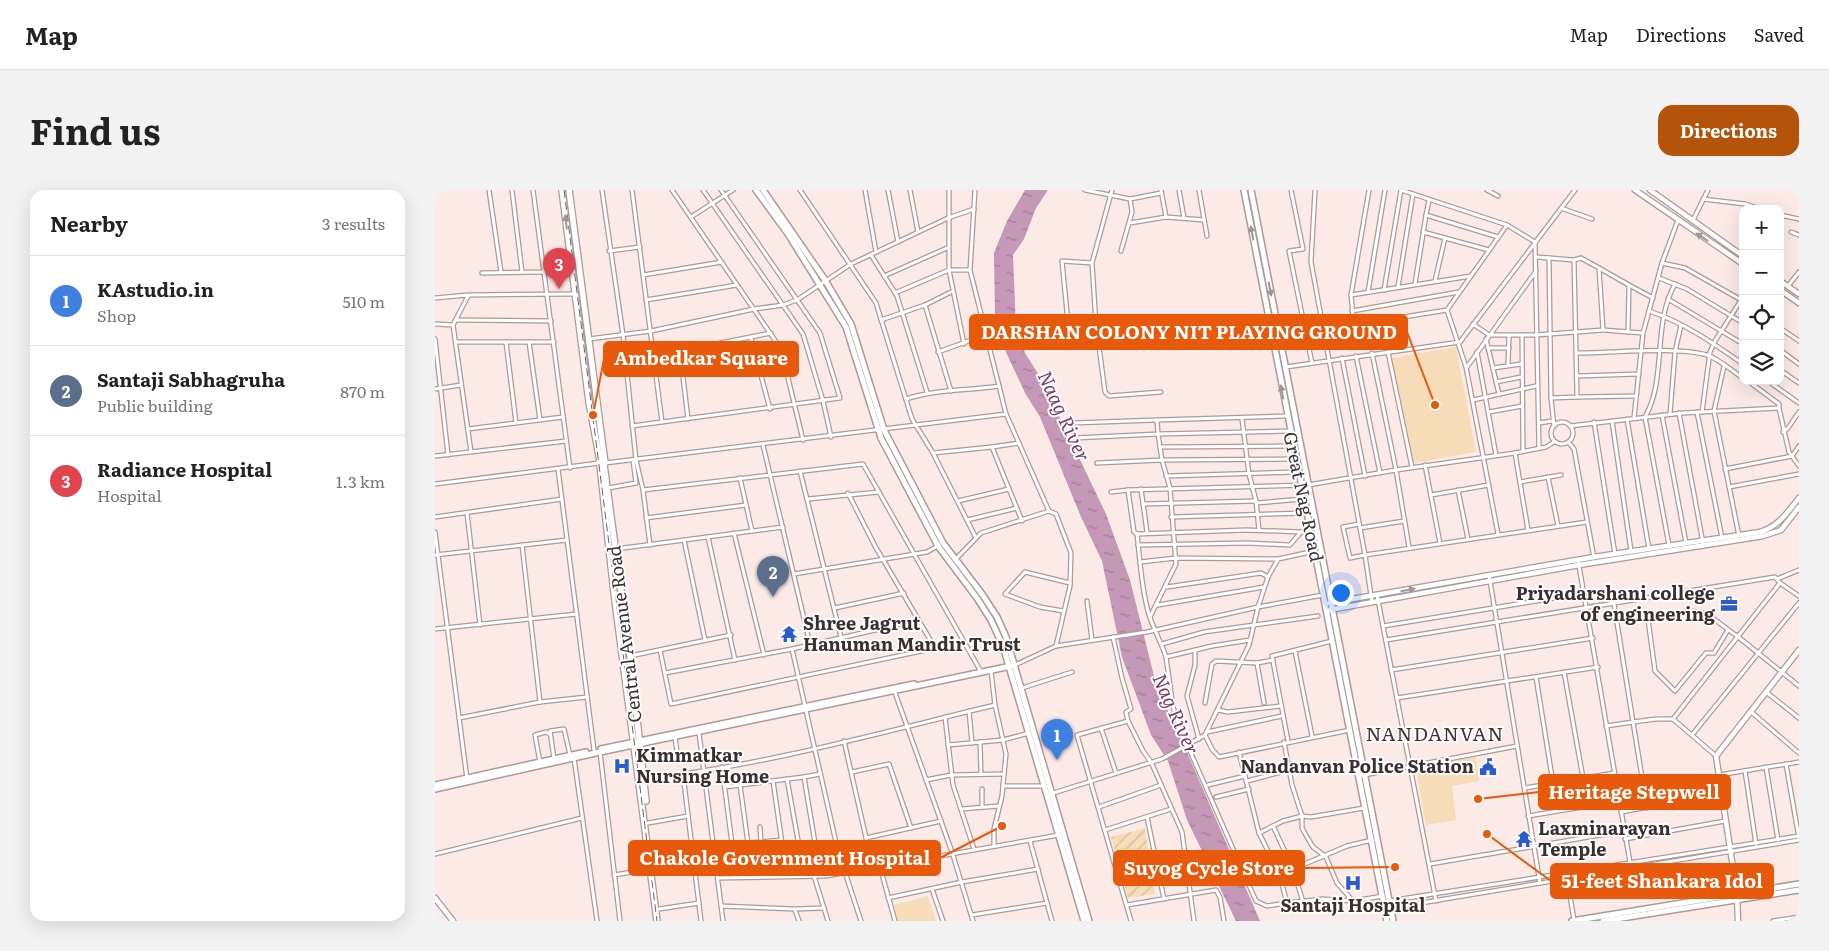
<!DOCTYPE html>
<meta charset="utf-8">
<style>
body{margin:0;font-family:Literata,serif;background:#f2f2f2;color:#222}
.controls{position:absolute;right:15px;top:15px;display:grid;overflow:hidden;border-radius:10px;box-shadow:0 5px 20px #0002}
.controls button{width:45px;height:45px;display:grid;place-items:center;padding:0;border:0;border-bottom:1px solid #e0e0e0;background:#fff;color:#222;font:25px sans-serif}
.you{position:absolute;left:905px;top:402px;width:18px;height:18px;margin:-12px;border:4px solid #fff;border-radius:50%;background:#1a73e8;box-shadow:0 0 0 8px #1a73e833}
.badge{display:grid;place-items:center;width:32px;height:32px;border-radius:50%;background:#b45309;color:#fff;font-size:16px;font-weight:700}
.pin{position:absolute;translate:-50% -41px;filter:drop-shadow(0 1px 2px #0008)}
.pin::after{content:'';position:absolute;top:26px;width:18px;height:15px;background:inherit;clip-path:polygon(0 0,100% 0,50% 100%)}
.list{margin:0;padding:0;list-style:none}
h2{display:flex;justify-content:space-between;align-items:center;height:65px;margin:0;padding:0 20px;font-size:21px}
h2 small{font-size:16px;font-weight:400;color:#767676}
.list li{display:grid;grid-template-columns:32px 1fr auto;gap:15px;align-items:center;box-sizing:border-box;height:90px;padding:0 20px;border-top:1px solid #e0e0e0}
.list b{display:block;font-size:19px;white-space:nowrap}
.list p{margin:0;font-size:16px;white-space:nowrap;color:#767676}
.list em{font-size:16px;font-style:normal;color:#767676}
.icon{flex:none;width:28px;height:28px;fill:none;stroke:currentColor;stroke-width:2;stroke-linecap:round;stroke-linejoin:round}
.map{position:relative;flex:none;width:1364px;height:731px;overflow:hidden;border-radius:15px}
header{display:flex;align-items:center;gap:30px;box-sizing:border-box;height:70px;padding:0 25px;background:#fff;border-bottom:1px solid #e0e0e0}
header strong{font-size:24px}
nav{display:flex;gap:28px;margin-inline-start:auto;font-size:18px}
.intro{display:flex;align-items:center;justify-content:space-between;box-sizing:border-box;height:120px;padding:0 30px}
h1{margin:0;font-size:35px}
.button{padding:12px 22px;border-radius:15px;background:#b45309;color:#fff;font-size:18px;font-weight:700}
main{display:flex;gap:30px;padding:0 30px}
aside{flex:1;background:#fff;border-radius:15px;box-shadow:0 5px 20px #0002}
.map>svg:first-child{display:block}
</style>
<header>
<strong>Map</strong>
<nav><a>Map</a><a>Directions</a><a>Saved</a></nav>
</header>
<div class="intro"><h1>Find us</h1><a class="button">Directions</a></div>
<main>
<aside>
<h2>Nearby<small>3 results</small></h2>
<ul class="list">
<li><span class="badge" style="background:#3f7fe0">1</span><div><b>KAstudio.in</b><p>Shop</p></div><em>510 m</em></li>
<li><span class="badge" style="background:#5c6f8a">2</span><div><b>Santaji Sabhagruha</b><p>Public building</p></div><em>870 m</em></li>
<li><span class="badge" style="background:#e0444e">3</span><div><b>Radiance Hospital</b><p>Hospital</p></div><em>1.3 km</em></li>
</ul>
</aside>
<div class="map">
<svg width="1364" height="731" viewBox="0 0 1364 731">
<defs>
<pattern id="garden-furrows" width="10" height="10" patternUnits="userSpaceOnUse" patternTransform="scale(1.25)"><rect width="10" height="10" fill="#f6dcb8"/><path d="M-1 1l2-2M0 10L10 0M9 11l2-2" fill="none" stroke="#d4bd9e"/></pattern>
<pattern id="water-ripples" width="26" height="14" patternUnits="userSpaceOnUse" patternTransform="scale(1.25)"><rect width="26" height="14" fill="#c498b6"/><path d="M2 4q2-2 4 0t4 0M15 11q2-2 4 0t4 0" fill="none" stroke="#a07c94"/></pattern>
</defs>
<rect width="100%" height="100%" fill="#fceae7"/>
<g fill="#f6dcb8">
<polygon points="1021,157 1041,262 979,273 957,168"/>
<polygon points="1041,567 1044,591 1017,596 1021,630 991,635 981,578"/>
<polygon points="493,706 501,731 463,731 459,715"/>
</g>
<polygon fill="url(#garden-furrows)" points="710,638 720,704 693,708 676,647"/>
<polygon fill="url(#water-ripples)" points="590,0 613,0 601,18 589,49 578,65 581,139 590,163 607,190 671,324 695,390 722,498 748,553 825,731 801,731 752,630 733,571 716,545 687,467 667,371 646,327 605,227 590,203 564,147 560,128 559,63 572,31"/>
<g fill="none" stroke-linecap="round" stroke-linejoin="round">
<g stroke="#ae9996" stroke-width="5.5">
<g id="minor">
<polyline points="54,0 66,82"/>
<polyline points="77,0 87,82"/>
<polyline points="98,0 135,278"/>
<polyline points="167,0 188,145 201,270 208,300 215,355"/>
<polyline points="197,0 227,232"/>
<polyline points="237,0 346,159 368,250"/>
<polyline points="268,0 368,144 388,211 396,247"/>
<polyline points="365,0 441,113 477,229 498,263 557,257 587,331"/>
<polyline points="430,0 441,62"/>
<polyline points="453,0 463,52"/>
<polyline points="475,0 483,42"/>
<polyline points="514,0 514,80 529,154"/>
<polyline points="650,0 695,9 697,22 686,61"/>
<polyline points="677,0 657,73 661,134 670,202 674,206 726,202"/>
<polyline points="726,0 731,27"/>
<polyline points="744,0 749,28"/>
<polyline points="764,0 772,46"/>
<polyline points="856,0 868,59 854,61 877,173"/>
<polyline points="880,0 876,72 930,365 1152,332"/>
<polyline points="966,0 1072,35 1100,52 1104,258"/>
<polyline points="1052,0 1063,6"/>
<polyline points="695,9 726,3"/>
<polyline points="1268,9 1310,14 1326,19"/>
<polyline points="994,10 991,25 1063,47"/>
<polyline points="1126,18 1157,29"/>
<polyline points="1345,25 1364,29"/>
<polyline points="256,27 298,0"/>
<polyline points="1258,30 1273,0"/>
<polyline points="695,33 731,27 769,30"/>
<polyline points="988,42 1054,60"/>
<polyline points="1356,42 1364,45"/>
<polyline points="174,61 205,57"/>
<polyline points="436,65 462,106 492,202"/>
<polyline points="1102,67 1114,68 1116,208 1119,236"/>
<polyline points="1114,68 1139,70 1142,207 1116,208"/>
<polyline points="657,73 627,71 633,133 661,134"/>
<polyline points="1227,73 1250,78 1308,111"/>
<polyline points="1164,78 1194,95 1193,142"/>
<polyline points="47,83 109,82"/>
<polyline points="208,85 287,72"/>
<polyline points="449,86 512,58"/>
<polyline points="1224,88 1252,99 1308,133"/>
<polyline points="1000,91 1010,48"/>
<polyline points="980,94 991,25"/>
<polyline points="1194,95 1218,108"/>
<polyline points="1353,96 1364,82"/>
<polyline points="963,97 978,4"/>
<polyline points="949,100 966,0"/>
<polyline points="933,102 950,0"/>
<polyline points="460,103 514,80 535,80"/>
<polyline points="916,105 1036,86"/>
<polyline points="0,108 33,105 139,104"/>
<polyline points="1233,109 1308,154"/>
<polyline points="211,110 302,95"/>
<polyline points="490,115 516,102"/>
<polyline points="1012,120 1031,177 1063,344"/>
<polyline points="917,121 1024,102"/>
<path d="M1214 121C1248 132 1278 153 1308 174"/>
<polyline points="21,130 116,131"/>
<polyline points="446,130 490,115 516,201"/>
<polyline points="0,134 18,135 33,106"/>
<polyline points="1038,134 1054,145 1101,145 1168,140 1164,78 1146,68 1139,70"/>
<polyline points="18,135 36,262"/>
<polyline points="919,136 916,105 934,0"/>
<polyline points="1345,138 1364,151"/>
<polyline points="888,140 1012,120 1072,35"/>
<polyline points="1168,140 1208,143 1227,73 1243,30"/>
<polyline points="1087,145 1088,261"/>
<polyline points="316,148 335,219"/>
<polyline points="0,149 13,265"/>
<polyline points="154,149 216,141 319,119 348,115 362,110 416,74 513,28 539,19"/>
<polyline points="1051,149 1064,204"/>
<polyline points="21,152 119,152"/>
<polyline points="71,152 81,233"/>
<polyline points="94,152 105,230"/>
<polyline points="1053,158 1074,158"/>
<polyline points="1345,160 1364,174"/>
<polyline points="245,162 253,229"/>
<polyline points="503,162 550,145"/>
<polyline points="953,162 977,277"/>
<polyline points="1042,162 1061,265"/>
<polyline points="937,163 961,280 1080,263"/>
<path d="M1142 163C1175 163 1242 156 1272 165 1284 169 1297 181 1308 188"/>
<polyline points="220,166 336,143"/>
<polyline points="921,166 945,283"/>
<polyline points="907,168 930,286"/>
<polyline points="1073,175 1074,146"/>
<polyline points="1289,176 1279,221 1304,346"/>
<polyline points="851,177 1025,152 1140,0"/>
<polyline points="1032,177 1101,81"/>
<polyline points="1058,178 1086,174"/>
<polyline points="1345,180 1364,193"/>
<polyline points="1142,186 1204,184"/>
<polyline points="1313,191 1344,214 1344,218"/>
<polyline points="1333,191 1364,213"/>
<polyline points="1061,192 1086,187"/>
<polyline points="0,199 26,195"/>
<polyline points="1142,207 1201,206"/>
<path d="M471 209C501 199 532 201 564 196"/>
<polyline points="1038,210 1101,196"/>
<polyline points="1054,222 1087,216"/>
<polyline points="1262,222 1287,348"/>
<polyline points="1267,222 1275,162 1280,151 1308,107"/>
<polyline points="1244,223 1268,353"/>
<polyline points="571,224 614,321 621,324 636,363 635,396 621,456"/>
<polyline points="1235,224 1240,162 1246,135"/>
<polyline points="1227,225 1251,353"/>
<polyline points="1199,228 1208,143"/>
<polyline points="807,229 814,284 821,311"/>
<polyline points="1192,229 1214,359"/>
<polyline points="1177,231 1196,361"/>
<circle cx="1127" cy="243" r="11"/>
<polyline points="1159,232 1180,364"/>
<polyline points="638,233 722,230"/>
<polyline points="1104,233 1117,231"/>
<polyline points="197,236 405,208 385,143 286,0"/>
<polyline points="1135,236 1248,223 1344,218 1354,262 1364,276"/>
<polyline points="33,239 128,227"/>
<polyline points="854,241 723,244 727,270 860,269"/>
<polyline points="1348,242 1353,238 1364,222"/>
<polyline points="640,248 723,244 722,230 851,226"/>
<polyline points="1134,253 1139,259 1159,368"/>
<polyline points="328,255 375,454"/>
<polyline points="557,257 584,253"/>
<polyline points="725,257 857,256"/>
<polyline points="498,263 541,348"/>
<polyline points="0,266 131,251"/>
<polyline points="170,273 571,224 535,80 540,0"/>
<polyline points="662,273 727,270 735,298 741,374 715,427"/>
<polyline points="990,275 1005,353"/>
<polyline points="123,279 159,560"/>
<polyline points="1290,279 1357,266 1364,256"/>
<polyline points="365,281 406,447"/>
<polyline points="731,286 863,282"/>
<polyline points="1113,287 1123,336"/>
<polyline points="305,288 317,341"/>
<polyline points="1085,292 1126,285"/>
<polyline points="0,294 164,273"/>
<polyline points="1294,297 1364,284"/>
<polyline points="173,298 201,293 198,270"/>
<polyline points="706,299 712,342"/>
<polyline points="208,300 428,274 545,480"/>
<polyline points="1023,300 1033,349"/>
<polyline points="676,302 693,300"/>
<polyline points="413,303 440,356 500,458"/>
<polyline points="996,305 1054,295"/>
<polyline points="373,309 444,302"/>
<polyline points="523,311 574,299"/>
<polyline points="821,313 868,309"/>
<polyline points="708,314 821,311 824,340"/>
<polyline points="32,323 45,435"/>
<polyline points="0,327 127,309"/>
<polyline points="736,327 871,323"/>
<polyline points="211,328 311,315"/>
<polyline points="532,330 582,318"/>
<polyline points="924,334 908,337 915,368 930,365 937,412"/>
<polyline points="925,338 969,331"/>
<polyline points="1093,340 1080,263 1111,257 1119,252"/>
<polyline points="0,342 32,589"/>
<polyline points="299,343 329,465"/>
<polyline points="702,344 811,340 867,342 875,339"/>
<polyline points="273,347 300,470"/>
<polyline points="249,350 270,450"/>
<polyline points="87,355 105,512"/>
<polyline points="703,355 813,353 855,355 866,342"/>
<path d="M1234 355 1210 227C1232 190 1217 134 1240 94"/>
<polyline points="181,359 348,337"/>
<polyline points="880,361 843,369 833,387 823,417 888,405"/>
<polyline points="0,365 132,350"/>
<polyline points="521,369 546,343 614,321"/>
<polyline points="1143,370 1196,678"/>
<polyline points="705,372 741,368 843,369"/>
<polyline points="359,384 492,362 504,355"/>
<polyline points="1054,385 1105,693"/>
<polyline points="1342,389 1364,380"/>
<polyline points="1345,393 1364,406"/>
<polyline points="732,397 826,383 833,387"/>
<polyline points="942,405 1001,711"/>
<polyline points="652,411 657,450"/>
<polyline points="1179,414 1198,532 1221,529 1238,529"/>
<polyline points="723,415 829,397"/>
<polyline points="400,418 469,403"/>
<polyline points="628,421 605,417 570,404 590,382 635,393"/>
<polyline points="948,436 1150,403"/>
<polyline points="0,439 142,424"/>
<path d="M1293 440 1279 463H1271L1240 501 1220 481 1213 429C1229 426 1249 419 1265 422 1277 425 1291 439 1302 446L1364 496"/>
<polyline points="678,447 687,488 696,519 691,522 693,531"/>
<path d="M815 450 777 456 731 467C726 451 717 437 713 421 706 396 705 369 702 344L699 342 693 300 873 295 961 280 974 357"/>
<polyline points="951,450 1340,387 1345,393 1238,529 1281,566"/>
<polyline points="727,454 769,442 883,426"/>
<polyline points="357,459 403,661 426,731"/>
<polyline points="225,460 236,514 529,452"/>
<polyline points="760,460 760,475 752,506 764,549"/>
<polyline points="860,461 877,546"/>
<polyline points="195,466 296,445"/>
<polyline points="731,467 738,517 744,536 821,711 832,716 852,713"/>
<polyline points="822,473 829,513"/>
<polyline points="580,475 621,456 712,442 823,417 814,455 770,545 727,569 612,605"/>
<polyline points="956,480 1158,448"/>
<polyline points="556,481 560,515 571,564 567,606 559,639 559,656"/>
<polyline points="1129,482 1148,588"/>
<polyline points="230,483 357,459 484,430"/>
<polyline points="1101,487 1118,593"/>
<polyline points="587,498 637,482"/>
<polyline points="459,500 517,662 538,731"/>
<polyline points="1331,502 1364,528"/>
<polyline points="962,508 1163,477"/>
<polyline points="770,513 777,474 781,471 822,473 838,470"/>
<polyline points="783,520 793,522 845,516"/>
<polyline points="534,521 537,553"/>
<polyline points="1315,521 1364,563"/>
<polyline points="510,527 518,595 539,659"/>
<polyline points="24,528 105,512 152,507"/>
<polyline points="1171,536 1198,532 1212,618"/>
<polyline points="666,538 681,583"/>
<polyline points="772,542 847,526"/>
<polyline points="264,543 288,731"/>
<polyline points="770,545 777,559 784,567 915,540"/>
<polyline points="1257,545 1364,413"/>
<polyline points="240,547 243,569 267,566"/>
<polyline points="409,551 432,652 440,678"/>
<polyline points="853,551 837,466 897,451"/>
<polyline points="545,552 546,584"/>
<polyline points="513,555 568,550 594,543"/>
<polyline points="165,562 185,731"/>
<polyline points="804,562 824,643 848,631 867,626 857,595 849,552"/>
<polyline points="139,568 162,731"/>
<polyline points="119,569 115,541 129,539 135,565"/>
<polyline points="105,572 100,545 111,542 114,544"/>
<polyline points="1351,574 1364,648"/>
<polyline points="287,577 299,669 382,665 369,587 290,597"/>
<polyline points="1331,577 1343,650"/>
<polyline points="1310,581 1321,654"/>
<polyline points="417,582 454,574 476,638"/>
<polyline points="248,584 266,731"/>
<polyline points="1284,585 1364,572"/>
<polyline points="924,586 1082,556"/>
<polyline points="369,587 385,584"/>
<path d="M209 589C327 576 444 543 560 515"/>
<polyline points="352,589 366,667"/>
<polyline points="491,590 516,585 569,584"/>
<polyline points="338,591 349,667"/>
<polyline points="812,591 854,580"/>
<polyline points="305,595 315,668"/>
<polyline points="773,595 810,586"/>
<polyline points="568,596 609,596"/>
<polyline points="1090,598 1179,583"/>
<polyline points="547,599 547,616"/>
<polyline points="781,607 814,599"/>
<polyline points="664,617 726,595"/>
<polyline points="929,618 876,627 867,626 867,638 872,647 878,657 891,667 902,693 918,711 948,706"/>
<polyline points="526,619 564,616"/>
<polyline points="1186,622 1286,604"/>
<polyline points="1093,626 1184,611"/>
<polyline points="712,627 729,709"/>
<polyline points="213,633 253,626"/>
<polyline points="838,636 858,679 912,656 937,650"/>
<polyline points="325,637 326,652"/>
<polyline points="670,640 736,619"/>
<polyline points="824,643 844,683 857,678"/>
<polyline points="431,648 506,631"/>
<polyline points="1190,649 1290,631"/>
<polyline points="595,651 617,731"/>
<polyline points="314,653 346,650"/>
<polyline points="0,664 147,628"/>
<polyline points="382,665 403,661"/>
<polyline points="281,671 299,669"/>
<polyline points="995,674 1189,641"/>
<polyline points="219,675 258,671"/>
<polyline points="445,677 460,731"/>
<polyline points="858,679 868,712"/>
<polyline points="1131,682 1139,730"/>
<polyline points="844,683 852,713 888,709 917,711"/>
<polyline points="179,685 216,679"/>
<polyline points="379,686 393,731"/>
<polyline points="283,688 391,686 624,645"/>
<polyline points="497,699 508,731"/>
<polyline points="453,708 527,692 603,679"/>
<polyline points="954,711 1364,646"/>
<polyline points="692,715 781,700 785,707 789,731"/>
<polyline points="286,716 360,719 389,718"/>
<polyline points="224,719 264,713"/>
<polyline points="950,719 1364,650"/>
<polyline points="360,720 364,731"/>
<polyline points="537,725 612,713"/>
<polyline points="696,731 642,545 693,531 708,561 716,572 747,642 759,731"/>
<polyline points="1338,731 1364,727"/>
</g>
</g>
<g stroke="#ae9996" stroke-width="7">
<g id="tertiary">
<polyline points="1200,0 1308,74"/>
<polyline points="1215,0 1308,66"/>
<polyline points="1345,91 1364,104"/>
<polyline points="1345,100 1364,113"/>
<path d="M894 413 1159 367 1325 342C1344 336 1352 323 1364 308"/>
<polyline points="894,420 1144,375 1328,346 1346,340 1364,317"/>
<polyline points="0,708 18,731"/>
<polyline points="1303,731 1302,704 1281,566 1364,460"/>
</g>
</g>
<g stroke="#ae9996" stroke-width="8">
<g id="secondary">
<polyline points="321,0 353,44 411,137 446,248 503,356 542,408 556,430 568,456 649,731"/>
<polyline points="328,0 390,90 416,134 449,240 508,353 547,404 562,427 571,447 654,731"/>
<polyline points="809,0 952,731"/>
<polyline points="816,0 958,731"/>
<polyline points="166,559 479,494"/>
<polyline points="0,595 151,562"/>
<polyline points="0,599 165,562 576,476"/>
<polyline points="1137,731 1364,694"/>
<polyline points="1168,731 1364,700"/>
</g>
</g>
<g stroke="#ae9996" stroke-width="8">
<g id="primary">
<polyline points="127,0 154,212 165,271"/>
<polyline points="134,0 170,273 169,275 165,275 164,272 168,270"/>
<polyline points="165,275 179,403 222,731"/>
<polyline points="169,275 195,466 211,611"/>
</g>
</g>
<use href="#minor" stroke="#fff" stroke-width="3"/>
<use href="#tertiary" stroke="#fff" stroke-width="4.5"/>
<use href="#secondary" stroke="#fff" stroke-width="5"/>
<use href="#primary" stroke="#fff" stroke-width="5.5"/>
<polyline stroke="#6d6260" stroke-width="1" stroke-dasharray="8 4" stroke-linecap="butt" points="129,0 222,731"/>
</g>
<defs><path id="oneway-solid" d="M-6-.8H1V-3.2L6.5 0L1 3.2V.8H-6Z" transform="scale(1.25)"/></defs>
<g fill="#9c9796">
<use href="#oneway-solid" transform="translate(131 32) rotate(-97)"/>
<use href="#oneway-solid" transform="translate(817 43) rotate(-101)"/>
<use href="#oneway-solid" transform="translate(1267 47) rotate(-147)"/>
<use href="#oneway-solid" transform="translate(835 99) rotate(79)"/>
<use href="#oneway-solid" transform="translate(847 202) rotate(-100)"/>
<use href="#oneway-solid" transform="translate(973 400) rotate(-10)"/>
</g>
<defs>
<g id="office-bare" transform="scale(1.35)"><path d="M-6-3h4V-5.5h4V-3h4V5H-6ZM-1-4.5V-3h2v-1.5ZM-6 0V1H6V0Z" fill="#2c5ccb" stroke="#fcfcfc" stroke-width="2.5" paint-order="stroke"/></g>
<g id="temple-bare" transform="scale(1.35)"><path d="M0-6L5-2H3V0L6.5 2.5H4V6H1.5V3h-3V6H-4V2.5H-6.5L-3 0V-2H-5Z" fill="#2c5ccb" stroke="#fcfcfc" stroke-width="2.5" paint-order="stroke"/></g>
<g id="hospital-bare" transform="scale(1.35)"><path d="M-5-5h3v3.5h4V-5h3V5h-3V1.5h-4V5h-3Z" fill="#2c5ccb" stroke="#fcfcfc" stroke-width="2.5" paint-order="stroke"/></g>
<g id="civic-bare" transform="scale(1.35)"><path d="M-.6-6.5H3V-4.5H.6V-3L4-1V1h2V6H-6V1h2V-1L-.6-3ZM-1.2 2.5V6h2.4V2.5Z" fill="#2c5ccb" stroke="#fcfcfc" stroke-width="2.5" paint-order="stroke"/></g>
</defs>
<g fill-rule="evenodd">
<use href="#office-bare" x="1294" y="414"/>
<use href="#temple-bare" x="354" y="444"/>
<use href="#hospital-bare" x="187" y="576"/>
<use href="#civic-bare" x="1053" y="577"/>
<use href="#temple-bare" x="1089" y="649"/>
<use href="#hospital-bare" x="918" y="693"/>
</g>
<g text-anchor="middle" stroke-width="4" stroke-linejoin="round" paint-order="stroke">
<g font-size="18" fill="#382f2e" stroke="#fcfcfc">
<text transform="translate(868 307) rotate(78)" y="6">Great Nag Road</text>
<text transform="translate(190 444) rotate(-97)" y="6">Central Avenue Road</text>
</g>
<g font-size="18" font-weight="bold" fill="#382f2e" stroke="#fcfcfc" text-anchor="start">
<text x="1280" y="410" text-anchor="end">Priyadarshani college<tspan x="1280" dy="21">of engineering</tspan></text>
<text x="368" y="440">Shree Jagrut<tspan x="368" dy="21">Hanuman Mandir Trust</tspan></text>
<text x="201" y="572">Kimmatkar<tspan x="201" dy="21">Nursing Home</tspan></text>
<text x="1039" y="583" text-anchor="end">Nandanvan Police Station</text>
<text x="1103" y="645">Laxminarayan<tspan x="1103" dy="21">Temple</tspan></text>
<text x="918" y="722" text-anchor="middle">Santaji Hospital</text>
</g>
<g font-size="19" font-style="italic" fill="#743c66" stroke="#fcfcfc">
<text transform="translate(629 226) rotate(65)" y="7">Naag River</text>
<text transform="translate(741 524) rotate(66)" y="7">Nag River</text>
</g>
<g font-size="19" letter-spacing="1" fill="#443230" stroke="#fcfcfc">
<text x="1000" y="551">NANDANVAN</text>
</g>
</g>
<path fill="none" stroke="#e8590c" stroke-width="2" d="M1000 215L972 142M158 225L169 169M1043 609L1104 602M567 636L505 668M960 677L869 678M1052 644L1116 691"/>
<g fill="#e8590c" stroke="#fcfcfc" stroke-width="2">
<circle cx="1000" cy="215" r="5"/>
<circle cx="158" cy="225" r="5"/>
<circle cx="1043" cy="609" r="5"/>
<circle cx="567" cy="636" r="5"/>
<circle cx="960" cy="677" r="5"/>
<circle cx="1052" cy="644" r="5"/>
</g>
<g fill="#e8590c" stroke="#e8590c" stroke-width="2">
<rect x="535" y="125" width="437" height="34" rx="5"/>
<rect x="169" y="152" width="194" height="34" rx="5"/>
<rect x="1104" y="585" width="191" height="34" rx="5"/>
<rect x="194" y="651" width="311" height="34" rx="5"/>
<rect x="679" y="661" width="190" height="34" rx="5"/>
<rect x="1116" y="674" width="222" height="34" rx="5"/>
</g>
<g font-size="19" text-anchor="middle" font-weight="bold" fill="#fff">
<text x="754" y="149">DARSHAN COLONY NIT PLAYING GROUND</text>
<text x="266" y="175">Ambedkar Square</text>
<text x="1199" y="609">Heritage Stepwell</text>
<text x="350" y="675">Chakole Government Hospital</text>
<text x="774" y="685">Suyog Cycle Store</text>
<text x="1227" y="698">51-feet Shankara Idol</text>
</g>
</svg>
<div class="controls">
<button>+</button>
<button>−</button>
<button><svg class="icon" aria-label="locate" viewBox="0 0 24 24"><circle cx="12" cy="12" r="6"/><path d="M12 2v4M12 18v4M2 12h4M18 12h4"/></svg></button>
<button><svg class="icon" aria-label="layers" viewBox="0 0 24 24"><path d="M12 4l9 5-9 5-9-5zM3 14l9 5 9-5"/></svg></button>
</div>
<div class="you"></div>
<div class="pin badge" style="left:622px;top:570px;background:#3f7fe0">1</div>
<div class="pin badge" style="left:338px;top:407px;background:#5c6f8a">2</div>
<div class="pin badge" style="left:124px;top:99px;background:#e0444e">3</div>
</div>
</main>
